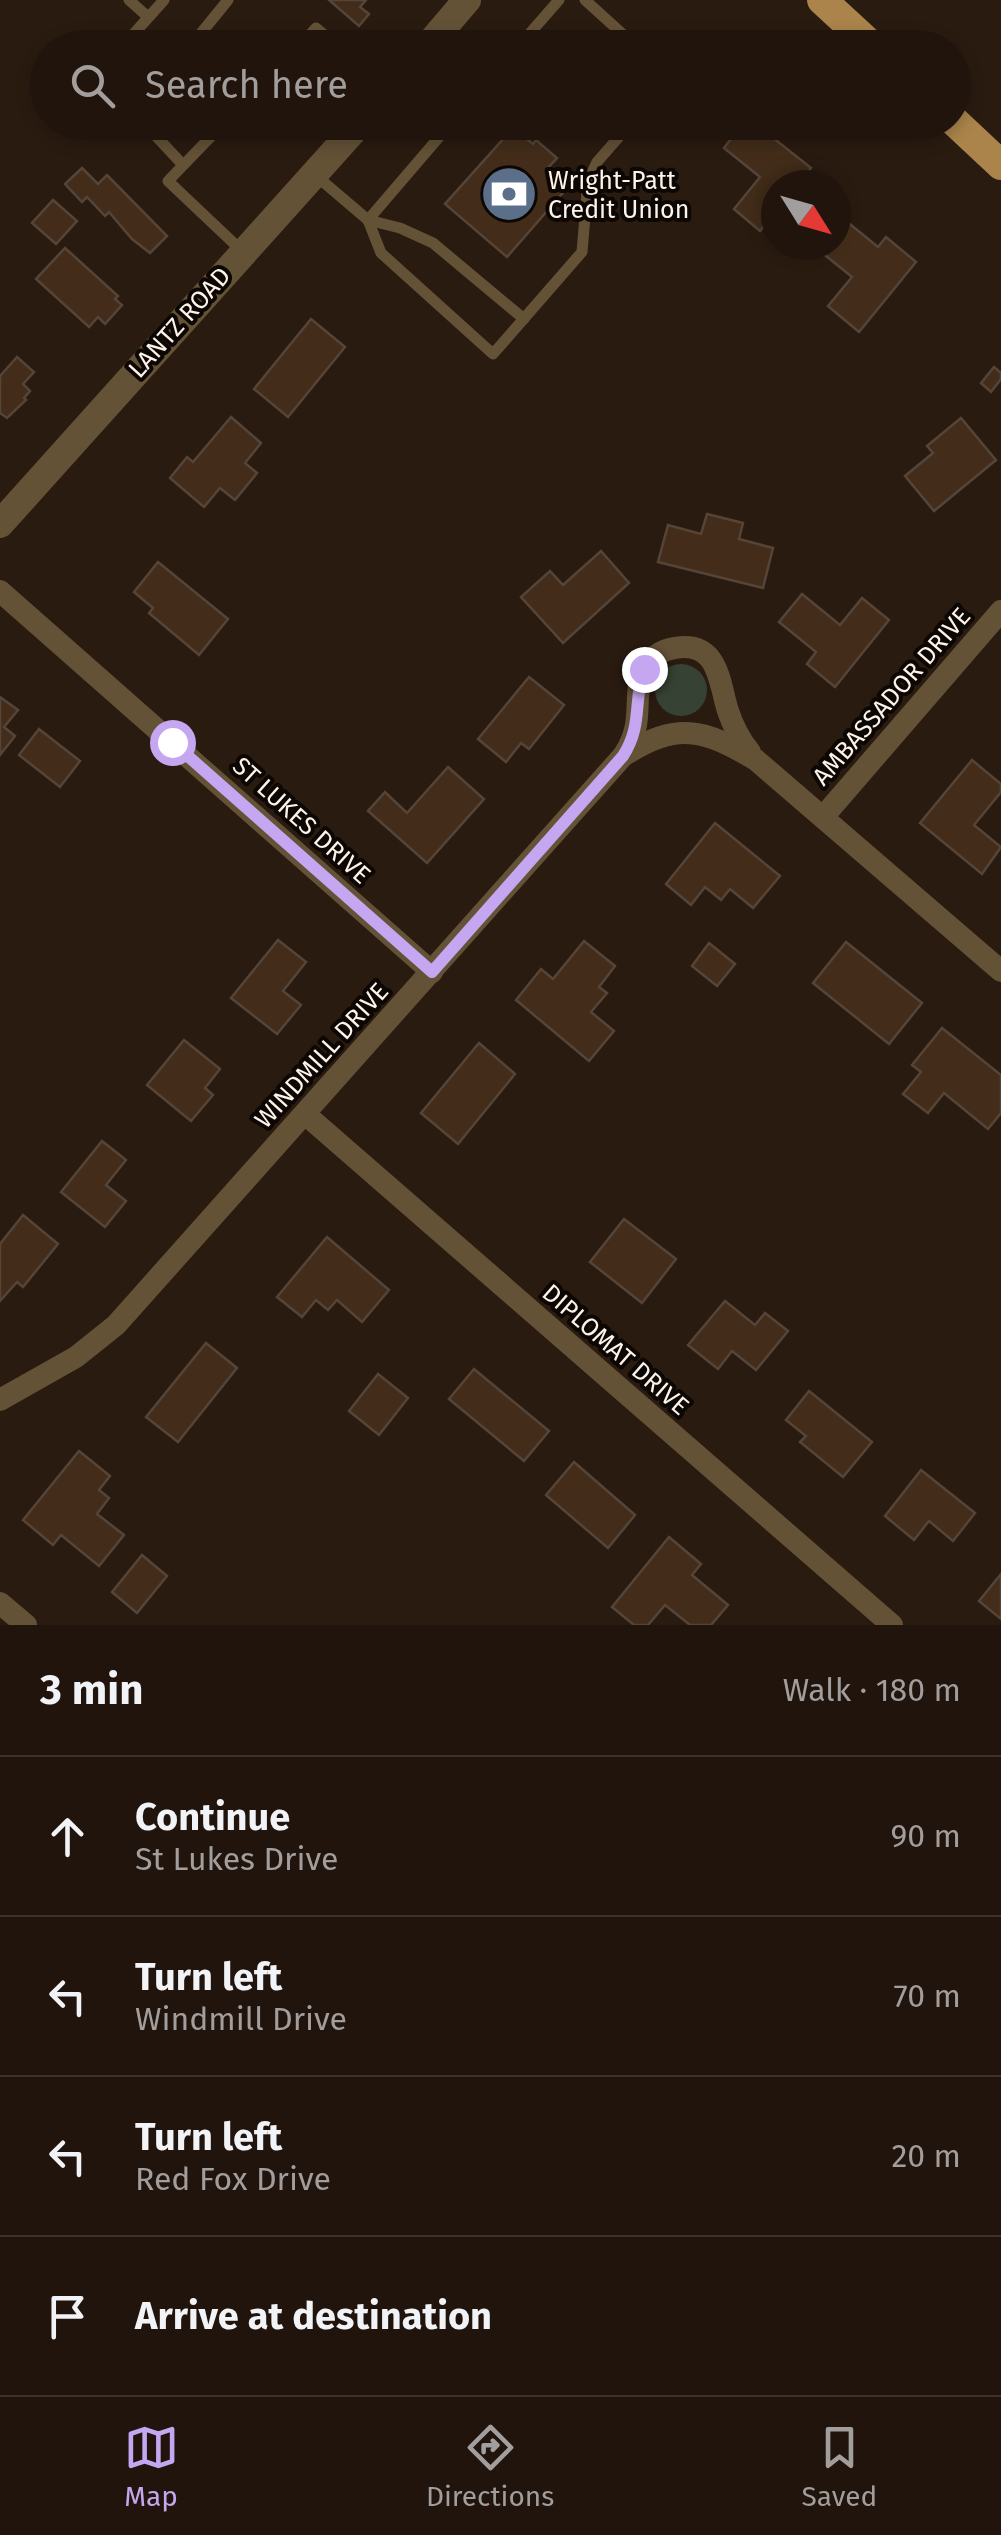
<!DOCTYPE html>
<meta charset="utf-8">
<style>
body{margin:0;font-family:"Fira Sans",sans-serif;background:#2d211a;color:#f1f3f6}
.compass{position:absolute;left:761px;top:170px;width:90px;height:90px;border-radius:50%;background:#20140c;box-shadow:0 5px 15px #0003;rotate:127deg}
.stop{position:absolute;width:30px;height:30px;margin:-22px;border:8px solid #c5a6f0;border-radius:50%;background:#fff}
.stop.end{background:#c5a6f0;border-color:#fff;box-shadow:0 2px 10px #0008}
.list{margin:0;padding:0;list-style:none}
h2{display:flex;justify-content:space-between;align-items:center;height:130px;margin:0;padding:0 40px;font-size:42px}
h2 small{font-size:32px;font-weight:400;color:#a29e9d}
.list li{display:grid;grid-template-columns:65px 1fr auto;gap:30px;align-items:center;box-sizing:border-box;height:160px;padding:0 40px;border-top:2px solid #3d332d}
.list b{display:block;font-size:38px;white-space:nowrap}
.list p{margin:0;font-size:32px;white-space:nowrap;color:#a29e9d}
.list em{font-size:32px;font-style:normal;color:#a29e9d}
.icon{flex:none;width:55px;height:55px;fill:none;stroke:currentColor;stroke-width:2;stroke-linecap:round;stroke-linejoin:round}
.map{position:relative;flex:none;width:1001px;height:1625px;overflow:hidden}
.search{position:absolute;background:#20140c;box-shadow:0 5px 15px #0003;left:30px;right:30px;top:30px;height:110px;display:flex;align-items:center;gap:25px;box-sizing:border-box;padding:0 35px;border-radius:55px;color:#a29e9d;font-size:38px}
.sheet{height:770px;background:#20140c}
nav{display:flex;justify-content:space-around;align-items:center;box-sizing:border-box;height:140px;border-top:2px solid #3d332d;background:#20140c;font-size:28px;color:#a29e9d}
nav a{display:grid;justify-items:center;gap:5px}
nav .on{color:#c5a6f0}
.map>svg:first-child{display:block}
</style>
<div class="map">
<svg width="1001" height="1625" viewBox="0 0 1001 1625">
<rect width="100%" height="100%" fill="#2a1b10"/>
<circle fill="#364233" cx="681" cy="690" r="26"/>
<g fill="#432d1a" stroke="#554438" stroke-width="2.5">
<polygon points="329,0 366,0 360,7 369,14 359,26"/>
<polygon points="744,122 753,122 811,168 797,185 776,185 776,211 760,231 734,209 760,177 724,148"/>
<polygon points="513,128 533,144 536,140 557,158 547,169 567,188 507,257 445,204"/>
<polygon points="82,168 98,184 107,175 167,236 150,253 132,239 109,212 105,216 87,197 82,202 65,184"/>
<polygon points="53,200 77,221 56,244 32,223"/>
<polygon points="840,216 878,247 886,237 916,262 859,332 828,306 852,277 815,247 836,245 836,221"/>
<polygon points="65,248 118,296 115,299 122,305 105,324 98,317 89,327 36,279"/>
<polygon points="311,319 345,347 288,417 254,389"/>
<polygon points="17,357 34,372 23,384 30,391 24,398 26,400 7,418 0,413 0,376"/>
<polygon points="994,367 1001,373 1001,379 991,392 981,383"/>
<polygon points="231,417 261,443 245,463 257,473 235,500 220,488 204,507 170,478 187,457 193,462"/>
<polygon points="961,418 996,460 934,511 905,476 933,453 927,446"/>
<polygon points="707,514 743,523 739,539 773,548 763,588 658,562 668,525 701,534"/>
<polygon points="601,551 629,583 563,643 521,597 550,571 563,585"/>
<polygon points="158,562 228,619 199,655 149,613 153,608 134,592"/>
<polygon points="802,594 840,625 862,598 889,620 835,687 807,664 816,652 779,622"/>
<polygon points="529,677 564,705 529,749 521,743 506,762 478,739"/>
<polygon points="0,697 18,710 4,727 15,736 0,755"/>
<polygon points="39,729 80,761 60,787 19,755"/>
<polygon points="972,760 1001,784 1001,792 974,825 1001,847 982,874 920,823"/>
<polygon points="448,767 484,799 427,863 368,811 385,792 407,813"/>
<polygon points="715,823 780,876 753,908 730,889 721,900 705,887 691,905 666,884"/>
<polygon points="278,940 306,962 283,991 301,1005 277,1034 231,998"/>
<polygon points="584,941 615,966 599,987 607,993 591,1012 614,1031 589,1061 516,1000 541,969 553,979"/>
<polygon points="846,942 922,1003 889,1044 813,983"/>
<polygon points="709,943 735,964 717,986 692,966"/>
<polygon points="942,1028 1001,1075 1001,1113 988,1129 944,1093 928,1113 903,1094 921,1072 912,1065"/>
<polygon points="184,1040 220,1069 205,1088 213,1095 191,1121 147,1085"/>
<polygon points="479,1043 515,1074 458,1144 421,1113"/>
<polygon points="102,1141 126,1160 106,1185 126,1201 105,1227 61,1192"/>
<polygon points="23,1215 58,1244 23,1287 17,1282 0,1301 0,1244"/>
<polygon points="624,1219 676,1259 642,1303 590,1262"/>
<polygon points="327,1237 389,1290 362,1322 337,1300 328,1310 316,1300 302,1317 277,1297"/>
<polygon points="725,1301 755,1325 765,1313 788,1331 756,1370 732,1351 718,1369 688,1345"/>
<polygon points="206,1343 237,1368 178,1442 146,1417"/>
<polygon points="474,1369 549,1431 524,1461 449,1399"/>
<polygon points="378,1374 408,1398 379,1435 349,1411"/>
<polygon points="809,1391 872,1442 843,1477 800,1442 806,1436 786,1420"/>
<polygon points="79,1451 110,1476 99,1490 109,1498 97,1514 124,1535 99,1566 61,1535 53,1545 23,1520"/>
<polygon points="574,1462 635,1515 608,1548 546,1495"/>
<polygon points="921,1470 975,1513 953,1541 929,1521 914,1540 885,1516"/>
<polygon points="669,1537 701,1564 692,1575 728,1605 711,1625 690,1625 665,1605 648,1625 634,1625 612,1607"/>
<polygon points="142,1555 167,1576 137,1613 112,1592"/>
<polygon points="1001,1574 1001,1619 979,1601"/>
</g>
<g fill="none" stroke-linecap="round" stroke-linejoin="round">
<g stroke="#645237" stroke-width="11">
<polyline points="129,0 148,17"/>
<polyline points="585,0 638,48"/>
<polyline points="121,48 164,0"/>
<polyline points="189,48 228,0"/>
<polyline points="298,48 316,28 340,48"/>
<polyline points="517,48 559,0"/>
<polyline points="143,122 183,165"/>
<polyline points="225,122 168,181 243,252"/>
<polyline points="599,122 617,139"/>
<polyline points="314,174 368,220 400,228 433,243 524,319"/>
<polyline points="368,220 381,253 493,354 582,252 588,181 597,162 632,122"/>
<polyline points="368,220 452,122"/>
</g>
<g stroke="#645237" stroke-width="22">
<polyline points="0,591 432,972"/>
<path d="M625 753C646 720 631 697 644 670 650 658 661 650 675 648 719 640 719 683 728 711 733 726 740 740 750 752"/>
<polyline points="823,817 1001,611"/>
<polyline points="305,1114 892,1625"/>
<path d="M0 1400 76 1357 116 1325 623 756C677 721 704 729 756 760L1001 971"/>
<polyline points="0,1603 26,1625"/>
</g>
<g stroke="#645237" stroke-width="28">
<polyline points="426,48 467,0"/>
<polyline points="0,524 361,122"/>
</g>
<g stroke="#aa844a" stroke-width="30">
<polyline points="822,0 874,48"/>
<polyline points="954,121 1001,165"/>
</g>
</g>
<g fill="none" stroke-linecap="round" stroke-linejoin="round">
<path stroke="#c5a6f0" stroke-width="12" d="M172 742 432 972 623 756C643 725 633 701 644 669"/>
</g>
<defs>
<g id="bank-disc" transform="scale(2.875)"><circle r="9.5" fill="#5c6f8a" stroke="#0d0704"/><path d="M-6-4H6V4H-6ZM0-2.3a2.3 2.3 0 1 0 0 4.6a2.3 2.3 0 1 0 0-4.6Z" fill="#fff"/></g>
</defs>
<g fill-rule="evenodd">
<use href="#bank-disc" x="509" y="194"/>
</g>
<g text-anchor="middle" stroke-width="8" stroke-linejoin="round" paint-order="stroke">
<g font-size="25" fill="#fdf3eb" stroke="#0d0704" text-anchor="start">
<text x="548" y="189">Wright-Patt<tspan x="548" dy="29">Credit Union</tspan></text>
</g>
<g font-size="25" fill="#fdf3eb" stroke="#0d0704">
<text transform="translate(179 322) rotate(-48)" y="9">LANTZ ROAD</text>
<text transform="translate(891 696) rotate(-49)" y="9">AMBASSADOR DRIVE</text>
<text transform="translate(302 820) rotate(42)" y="9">ST LUKES DRIVE</text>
<text transform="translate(321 1055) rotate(-48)" y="9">WINDMILL DRIVE</text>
<text transform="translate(616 1349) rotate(41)" y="9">DIPLOMAT DRIVE</text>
</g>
</g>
</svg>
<svg class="compass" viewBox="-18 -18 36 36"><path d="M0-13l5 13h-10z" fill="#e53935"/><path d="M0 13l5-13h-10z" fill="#a29e9d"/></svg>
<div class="stop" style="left:172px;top:742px"></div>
<div class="stop end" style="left:644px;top:669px"></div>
<div class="search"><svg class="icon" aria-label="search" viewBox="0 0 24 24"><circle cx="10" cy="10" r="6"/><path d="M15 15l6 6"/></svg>Search here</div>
</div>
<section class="sheet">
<h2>3 min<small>Walk · 180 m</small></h2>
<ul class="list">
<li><svg class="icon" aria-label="ahead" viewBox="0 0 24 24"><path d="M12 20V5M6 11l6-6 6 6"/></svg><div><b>Continue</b><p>St Lukes Drive</p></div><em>90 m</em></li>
<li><svg class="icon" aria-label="left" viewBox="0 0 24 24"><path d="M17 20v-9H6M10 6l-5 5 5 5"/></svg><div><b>Turn left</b><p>Windmill Drive</p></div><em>70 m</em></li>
<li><svg class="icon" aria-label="left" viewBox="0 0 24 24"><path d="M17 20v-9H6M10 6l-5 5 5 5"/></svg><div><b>Turn left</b><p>Red Fox Drive</p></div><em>20 m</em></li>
<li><svg class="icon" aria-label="arrive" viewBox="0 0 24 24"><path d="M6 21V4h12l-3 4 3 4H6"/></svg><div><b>Arrive at destination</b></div></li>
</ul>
</section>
<nav>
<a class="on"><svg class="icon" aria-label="map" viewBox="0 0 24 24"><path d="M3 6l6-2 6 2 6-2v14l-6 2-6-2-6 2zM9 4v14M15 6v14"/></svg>Map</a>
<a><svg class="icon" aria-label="directions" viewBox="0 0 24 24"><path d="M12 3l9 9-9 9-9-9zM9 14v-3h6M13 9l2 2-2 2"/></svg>Directions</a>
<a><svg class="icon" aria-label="saved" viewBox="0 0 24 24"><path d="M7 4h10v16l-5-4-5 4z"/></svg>Saved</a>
</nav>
